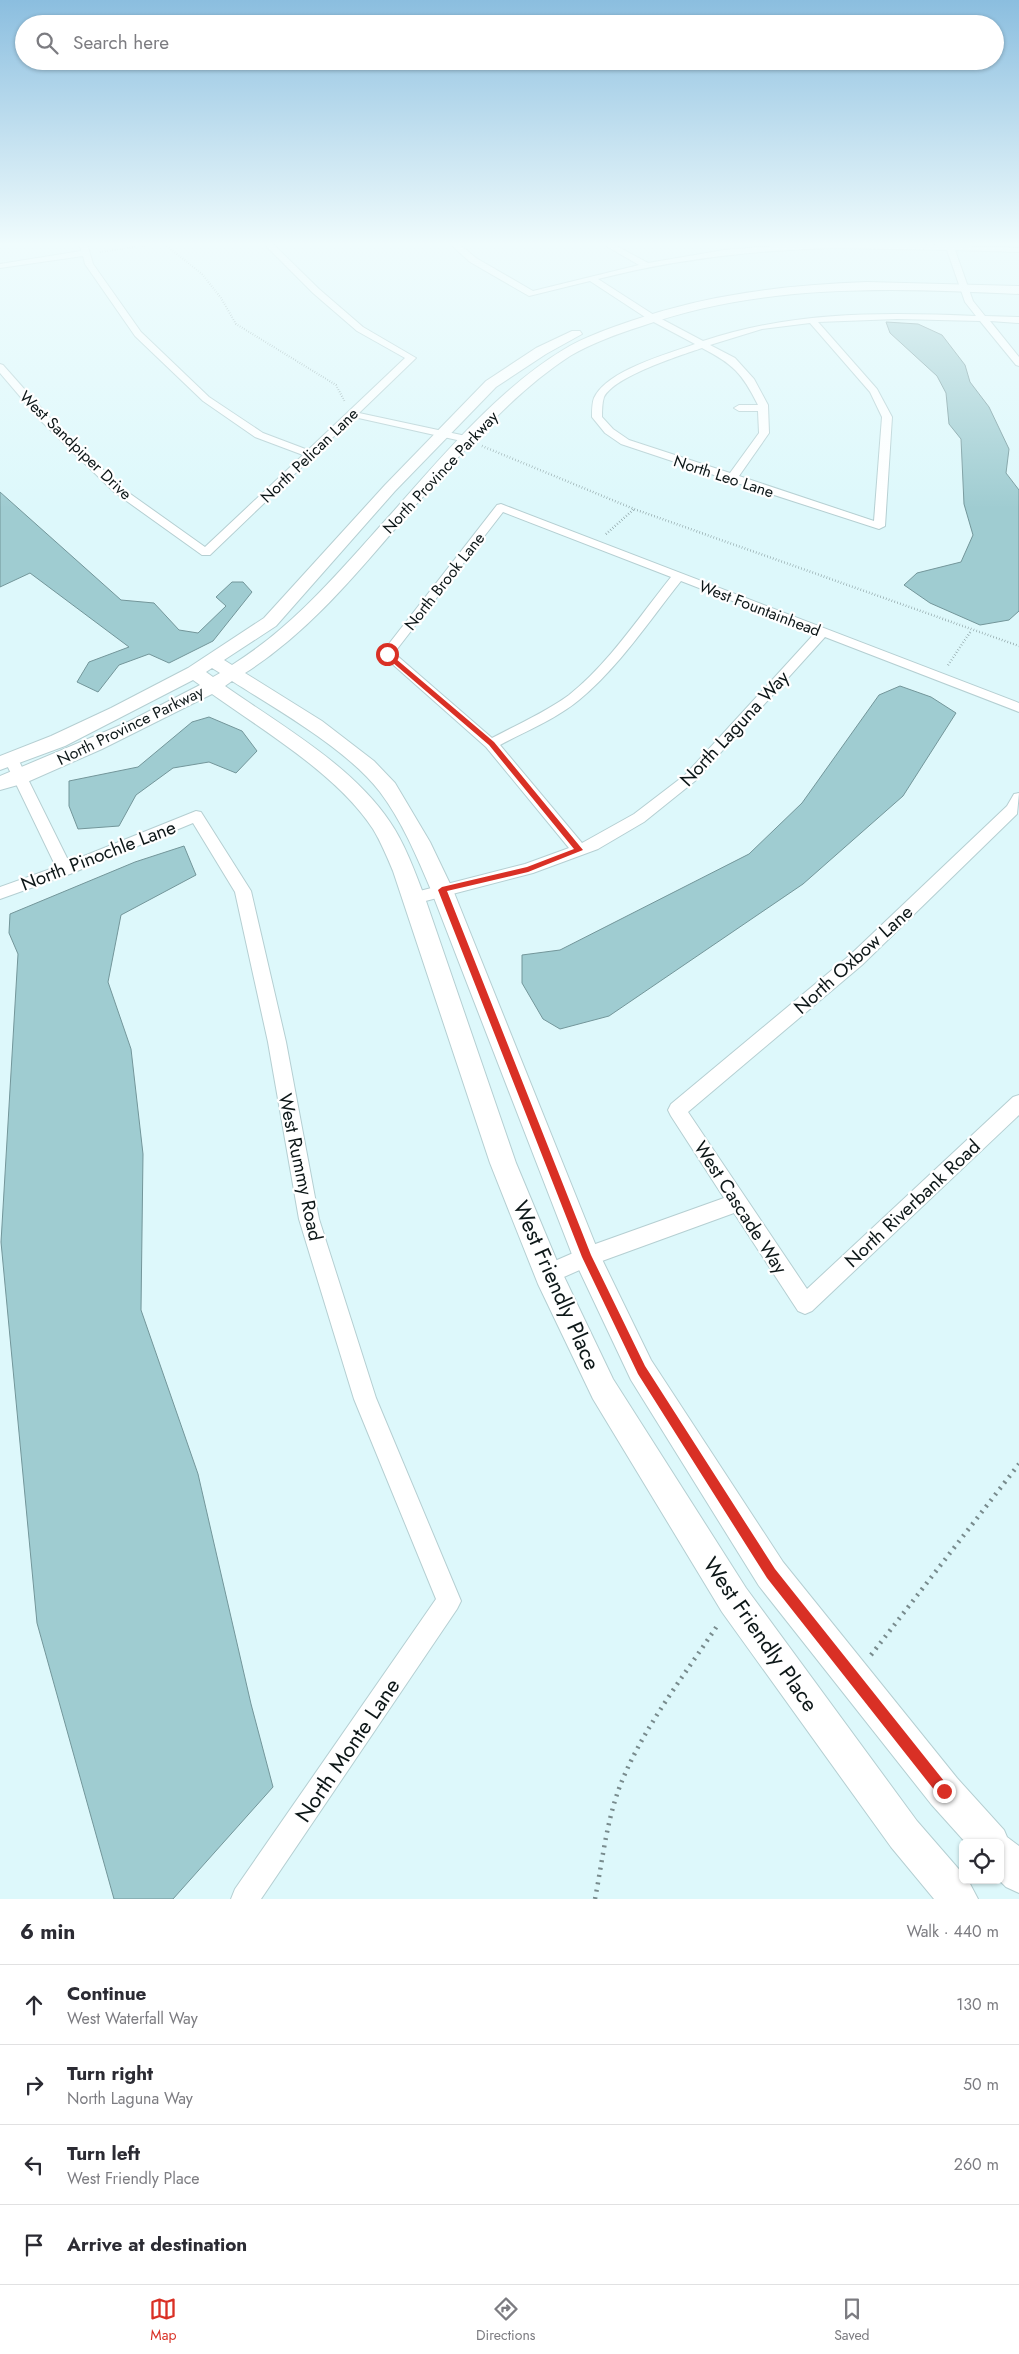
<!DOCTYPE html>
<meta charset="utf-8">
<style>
body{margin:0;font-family:Jost,sans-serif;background:#f7f7f7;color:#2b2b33}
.controls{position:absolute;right:15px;bottom:15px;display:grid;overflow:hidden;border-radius:8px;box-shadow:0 1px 4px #0004}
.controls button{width:45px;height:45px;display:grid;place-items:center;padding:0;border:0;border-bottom:1px solid #e1e1e2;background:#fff;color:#2b2b33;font:25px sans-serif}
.stop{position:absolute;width:15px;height:15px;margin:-11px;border:4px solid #d93025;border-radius:50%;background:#fff}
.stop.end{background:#d93025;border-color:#fff;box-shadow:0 1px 5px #0008}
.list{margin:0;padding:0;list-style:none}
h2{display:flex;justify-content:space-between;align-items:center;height:65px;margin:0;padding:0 20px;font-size:21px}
h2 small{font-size:16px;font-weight:400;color:#7c7c81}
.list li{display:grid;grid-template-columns:32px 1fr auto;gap:15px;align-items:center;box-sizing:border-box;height:80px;padding:0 20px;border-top:1px solid #e1e1e2}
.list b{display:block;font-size:19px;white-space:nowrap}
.list p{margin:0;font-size:16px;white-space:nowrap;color:#7c7c81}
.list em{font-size:16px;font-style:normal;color:#7c7c81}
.icon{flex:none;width:28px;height:28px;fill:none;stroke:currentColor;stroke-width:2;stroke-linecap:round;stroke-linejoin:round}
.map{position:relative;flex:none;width:1019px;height:1899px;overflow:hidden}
.search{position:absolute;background:#fff;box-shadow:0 1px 4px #0004;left:15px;right:15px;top:15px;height:55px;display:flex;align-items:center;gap:12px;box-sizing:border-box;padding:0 18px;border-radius:28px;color:#7c7c81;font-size:19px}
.sheet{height:385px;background:#fff}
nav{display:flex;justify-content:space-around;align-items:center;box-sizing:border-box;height:70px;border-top:1px solid #e1e1e2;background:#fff;font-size:14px;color:#7c7c81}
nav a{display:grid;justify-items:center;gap:2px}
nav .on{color:#d93025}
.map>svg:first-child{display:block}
</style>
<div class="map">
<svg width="1019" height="1899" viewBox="0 0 1019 1899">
<rect width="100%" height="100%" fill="#ddf8fb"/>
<g fill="#9fccd1" stroke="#73969a">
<polygon points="886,322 918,324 942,335 965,365 970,382 989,407 1009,449 1006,473 1019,490 1019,611 1009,620 980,625 930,603 904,585 917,573 961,562 973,535 964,504 961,439 949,424 946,393 937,376 890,333"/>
<polygon points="0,492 121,600 154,603 179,630 198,633 226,606 216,597 232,582 243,582 252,592 213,641 169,663 149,654 119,665 98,692 77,682 89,662 129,647 30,573 0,587"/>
<polygon points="900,686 931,697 956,713 903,796 803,884 609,1016 560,1029 543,1019 522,983 522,955 560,950 749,854 802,803 879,695"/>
<polygon points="209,717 242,731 257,751 236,773 209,762 173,768 136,795 119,826 78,829 69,806 69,781 138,767 192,722"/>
<polygon points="184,846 196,875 121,915 108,982 131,1049 143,1154 141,1310 198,1474 251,1704 273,1787 173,1899 114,1899 37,1623 1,1242 18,954 9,933 10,914 135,862"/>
</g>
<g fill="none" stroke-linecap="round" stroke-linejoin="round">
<g stroke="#b5cfd2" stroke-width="2">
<g id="street">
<polygon points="79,243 87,243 93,264 141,332 209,397 263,433 308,450 405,358 357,331 313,293 263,243 272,243 319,289 363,327 416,358 359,413 466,436 471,439 466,442 354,417 210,555 202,555 114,492 41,421 0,373 0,364 3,365 49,417 122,488 205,547 303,455 255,437 203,401 135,336 85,264 83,256 0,268 0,264 81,251"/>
<path d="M449 243H458L476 258 533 291 639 265 601 243H611L648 263 724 250 798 244 876 243 1019 248V252L955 250 973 301 985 316 1019 317V323L990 321 1019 357V366L1016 365 980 321 897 319 818 322 877 389 892 417 885 526 879 529 734 482 727 481 726 479 621 444 605 433 592 417C592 411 592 403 594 398 607 370 668 354 695 344L648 319 590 281 529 296 470 262ZM835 248 947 250 965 302 976 316C883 312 792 311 703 341L654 315 598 279C676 259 754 250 835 248ZM810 323 870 392 882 417 874 521 739 476 769 433 768 405 754 379 735 358 710 345 762 329ZM702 348C733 364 742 373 758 405H739L734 408 739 411H758L759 433 730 473 629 440 613 429 602 417C602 410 602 403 604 397 615 376 679 356 702 348Z"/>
<path d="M501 504 1019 703V712L825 637 695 781 644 822 598 849 533 873 414 904 408 902 406 898 408 894 525 864 569 848 486 747 381 654 497 505ZM503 512 671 577C639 617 609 663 569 695 546 712 518 724 492 738L394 653ZM681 581 815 633 685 775 634 814 582 843 500 745C526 731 556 719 579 700 619 667 649 621 681 581Z"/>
<polygon points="11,754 18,759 69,862 196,811 201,812 251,891 286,1042 319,1219 376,1398 461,1601 457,1609 261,1899 231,1899 235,1889 436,1599 354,1399 299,1219 268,1042 235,892 193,823 70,874 0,899 0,887 56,867 4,759"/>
<polygon points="1019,793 1017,814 862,965 688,1112 807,1289 1013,1097 1019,1095 1019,1115 812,1311 805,1314 798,1311 734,1213 591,1265 548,1284 541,1281 538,1274 541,1267 587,1247 724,1198 671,1116 668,1110 671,1104 850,955 1007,806 1014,794"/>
</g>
</g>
<g stroke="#b5cfd2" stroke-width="2">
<path id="secondary" d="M867 282 1019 286V294C892 288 763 283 642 326 617 334 592 343 570 356 519 389 476 437 436 482 376 548 322 624 245 673L322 721 374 761 395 783 430 842 453 890 598 1251 651 1360 783 1562 957 1778 1004 1830 1007 1837 1019 1846V1893L1006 1887 999 1880 1000 1843H966L931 1804 759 1586 631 1380 573 1257 431 890C417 857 402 821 380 792 347 749 279 711 232 681L225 686C280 725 352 765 390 822 405 844 415 872 425 898L516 1163 559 1266 613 1379 746 1588 917 1821 963 1874V1880H968L978 1899H934L891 1847 722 1612 593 1399 538 1284 490 1163 393 871C387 857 381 842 373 829 338 775 264 731 212 694L102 749 25 783 0 790V776L128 722 200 685 193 680 65 746 0 770V756L51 736 111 708 188 668 264 618 385 485 486 381 536 348 572 331H580L582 334 546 354 496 387 395 491 276 626 224 660 232 665C296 625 342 568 392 513 441 457 500 388 563 350 584 337 608 329 631 321 708 294 786 285 867 282ZM212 668 220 673 213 677 206 672Z"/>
</g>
<g stroke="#788b8d" stroke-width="2" stroke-dasharray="0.5 2" stroke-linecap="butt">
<polyline points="163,243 202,274 221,298 236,324 336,385 345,402"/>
<polyline points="100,252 161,243"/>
</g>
<g stroke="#788b8d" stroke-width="2.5" stroke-dasharray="0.5 2.5" stroke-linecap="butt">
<polyline points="482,446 634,509 1019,646"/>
<polyline points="606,534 634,509"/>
<polyline points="948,665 971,631"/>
</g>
<g stroke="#788b8d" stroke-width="4.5" stroke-dasharray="2 5.5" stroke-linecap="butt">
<polyline points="871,1655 1019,1464"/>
<path d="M595 1899C603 1858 607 1815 624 1776 648 1721 686 1673 719 1623"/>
</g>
<use href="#street" fill="#fff" fill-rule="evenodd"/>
<use href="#secondary" fill="#fff" fill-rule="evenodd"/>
</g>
<linearGradient id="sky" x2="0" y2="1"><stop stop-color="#8bbedf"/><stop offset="0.48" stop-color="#f0fcfd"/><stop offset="1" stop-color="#f0fcfd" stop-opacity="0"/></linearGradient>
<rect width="1019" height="509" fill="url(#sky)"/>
<polygon fill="#d93025" points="385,653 389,653 494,742 583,850 528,872 447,891 591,1255 645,1366 775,1569 948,1786 950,1791 948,1796 944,1798 939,1796 767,1578 638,1374 582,1257 438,890 442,887 527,867 574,849 489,745 385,656"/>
<g text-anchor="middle" stroke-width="4.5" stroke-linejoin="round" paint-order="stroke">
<g font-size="16" fill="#0d1718" stroke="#fff">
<text transform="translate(76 445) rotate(44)" y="6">West Sandpiper Drive</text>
<text transform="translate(309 455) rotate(-44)" y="6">North Pelican Lane</text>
<text transform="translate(440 472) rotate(-47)" y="6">North Province Parkway</text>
<text transform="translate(724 476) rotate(18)" y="6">North Leo Lane</text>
<text transform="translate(444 581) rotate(-52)" y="6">North Brook Lane</text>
<text transform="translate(760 608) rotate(21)" y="6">West Fountainhead</text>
<text transform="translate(130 725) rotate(-26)" y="6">North Province Parkway</text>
</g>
<g font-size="19" fill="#0d1718" stroke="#fff">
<text transform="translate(734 728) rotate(-47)" y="7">North Laguna Way</text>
<text transform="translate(98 855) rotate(-21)" y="7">North Pinochle Lane</text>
<text transform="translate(853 959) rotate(-42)" y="7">North Oxbow Lane</text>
<text transform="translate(301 1167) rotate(78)" y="7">West Rummy Road</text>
<text transform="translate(912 1203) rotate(-43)" y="7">North Riverbank Road</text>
<text transform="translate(741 1207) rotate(57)" y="7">West Cascade Way</text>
</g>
<g font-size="22" fill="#0d1718" stroke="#fff">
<text transform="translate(557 1285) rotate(66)" y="8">West Friendly Place</text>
<text transform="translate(761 1634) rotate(55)" y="8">West Friendly Place</text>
<text transform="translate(347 1750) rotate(-56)" y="8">North Monte Lane</text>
</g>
</g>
</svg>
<div class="controls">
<button><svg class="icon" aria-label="locate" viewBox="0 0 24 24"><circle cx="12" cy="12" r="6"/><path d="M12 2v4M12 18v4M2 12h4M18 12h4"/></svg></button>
</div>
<div class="stop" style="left:387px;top:654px"></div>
<div class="stop end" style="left:944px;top:1791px"></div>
<div class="search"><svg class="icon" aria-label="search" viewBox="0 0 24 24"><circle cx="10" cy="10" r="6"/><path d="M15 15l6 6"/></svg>Search here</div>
</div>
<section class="sheet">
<h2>6 min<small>Walk · 440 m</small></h2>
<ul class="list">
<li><svg class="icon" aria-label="ahead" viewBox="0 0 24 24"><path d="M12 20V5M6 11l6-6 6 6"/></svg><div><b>Continue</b><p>West Waterfall Way</p></div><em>130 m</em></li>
<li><svg class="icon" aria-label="right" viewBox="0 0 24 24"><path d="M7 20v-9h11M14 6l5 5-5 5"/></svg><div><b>Turn right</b><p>North Laguna Way</p></div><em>50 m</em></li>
<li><svg class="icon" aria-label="left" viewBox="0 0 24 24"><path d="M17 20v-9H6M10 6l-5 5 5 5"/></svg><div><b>Turn left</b><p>West Friendly Place</p></div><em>260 m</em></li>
<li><svg class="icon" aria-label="arrive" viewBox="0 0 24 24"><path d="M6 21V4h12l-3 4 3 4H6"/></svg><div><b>Arrive at destination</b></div></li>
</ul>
</section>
<nav>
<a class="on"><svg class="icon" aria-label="map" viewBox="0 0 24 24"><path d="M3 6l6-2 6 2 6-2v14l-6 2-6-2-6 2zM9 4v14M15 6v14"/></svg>Map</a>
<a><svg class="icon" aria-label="directions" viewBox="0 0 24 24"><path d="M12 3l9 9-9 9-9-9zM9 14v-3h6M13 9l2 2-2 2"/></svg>Directions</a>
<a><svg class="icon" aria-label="saved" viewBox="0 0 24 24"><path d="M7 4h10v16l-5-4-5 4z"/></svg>Saved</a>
</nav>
